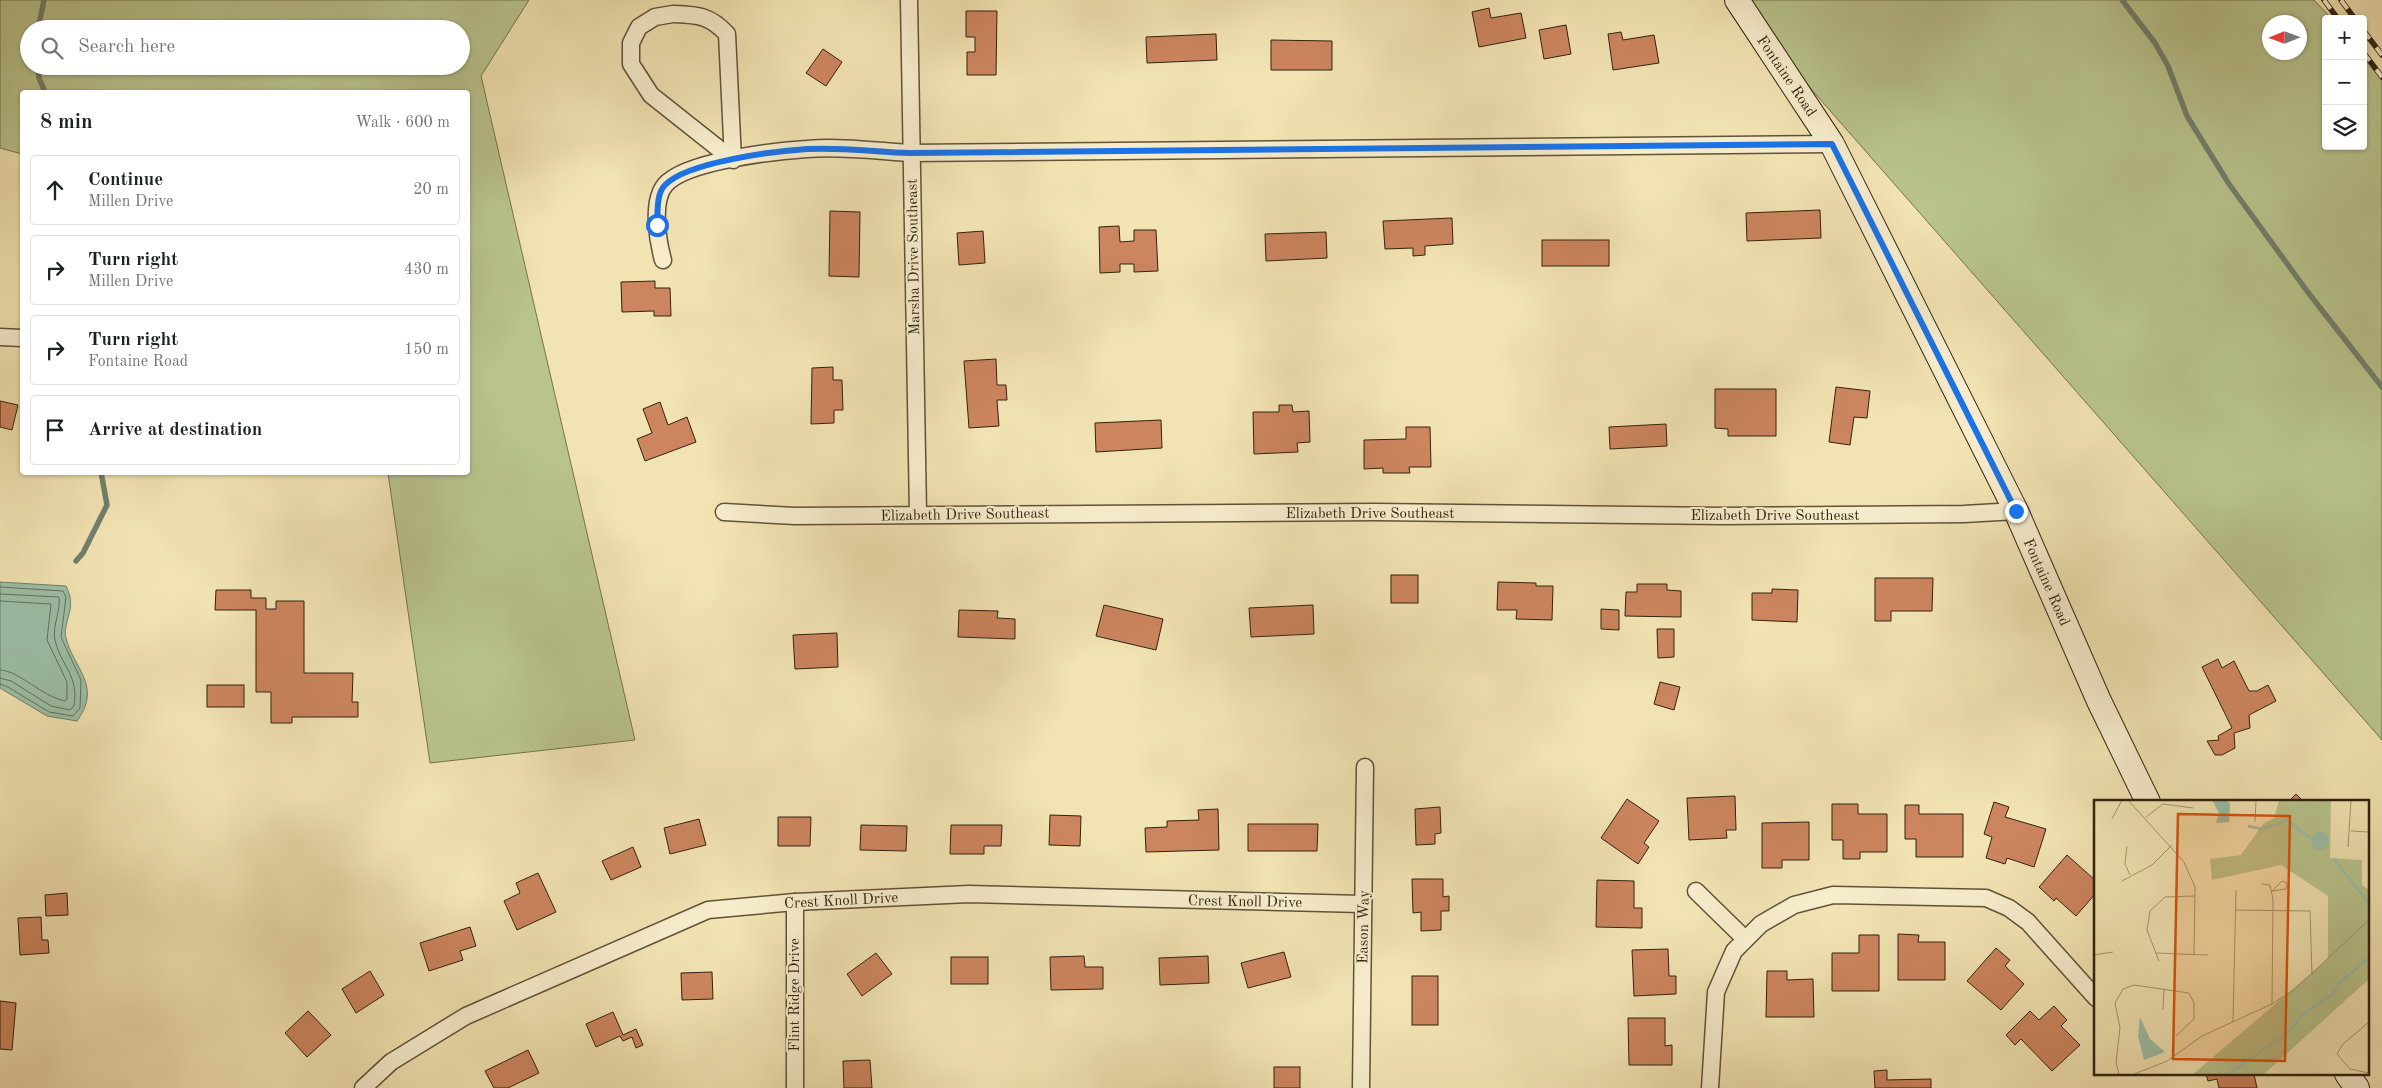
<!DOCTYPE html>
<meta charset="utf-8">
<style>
body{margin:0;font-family:"Old Standard TT",serif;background:#f6f6f6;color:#202124}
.controls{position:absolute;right:15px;top:15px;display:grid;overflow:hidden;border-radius:5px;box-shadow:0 1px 4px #0004}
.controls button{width:45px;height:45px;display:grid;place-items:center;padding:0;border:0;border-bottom:1px solid #e0e0e0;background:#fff;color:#202124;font:25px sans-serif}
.compass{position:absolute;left:2262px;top:15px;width:45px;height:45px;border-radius:50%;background:#fff;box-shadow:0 1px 4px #0004;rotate:269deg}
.stop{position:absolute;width:15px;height:15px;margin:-11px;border:4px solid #1a73e8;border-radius:50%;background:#fff}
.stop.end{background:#1a73e8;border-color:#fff;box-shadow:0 1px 5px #0008}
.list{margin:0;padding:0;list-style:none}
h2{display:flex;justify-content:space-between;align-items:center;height:65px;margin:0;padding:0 20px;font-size:21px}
h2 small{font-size:16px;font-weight:400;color:#757577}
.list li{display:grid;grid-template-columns:32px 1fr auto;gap:15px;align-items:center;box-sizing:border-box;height:70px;margin:0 10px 10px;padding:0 10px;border:1px solid #e0e0e0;border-radius:5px}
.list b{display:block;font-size:19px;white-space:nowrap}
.list p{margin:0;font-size:16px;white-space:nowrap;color:#757577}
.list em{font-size:16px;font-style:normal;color:#757577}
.icon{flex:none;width:28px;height:28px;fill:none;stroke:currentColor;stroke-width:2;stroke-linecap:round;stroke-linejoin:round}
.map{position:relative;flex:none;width:2382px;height:1088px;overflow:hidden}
.search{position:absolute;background:#fff;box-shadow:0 1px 4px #0004;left:20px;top:20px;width:450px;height:55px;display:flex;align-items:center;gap:12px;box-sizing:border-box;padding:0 18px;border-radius:28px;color:#757577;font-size:19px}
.panel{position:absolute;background:#fff;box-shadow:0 1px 4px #0004;left:20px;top:90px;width:450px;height:385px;border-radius:5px}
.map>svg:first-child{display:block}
</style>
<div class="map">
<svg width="2382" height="1088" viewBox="0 0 2382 1088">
<rect width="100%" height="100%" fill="#f2e3b2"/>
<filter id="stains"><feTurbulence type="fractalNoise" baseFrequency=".004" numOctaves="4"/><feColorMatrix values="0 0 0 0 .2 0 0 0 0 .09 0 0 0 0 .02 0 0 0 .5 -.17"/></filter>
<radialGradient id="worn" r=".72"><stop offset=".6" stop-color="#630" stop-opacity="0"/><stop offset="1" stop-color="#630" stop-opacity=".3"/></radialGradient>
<g fill="#b9c48d" stroke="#75734e" fill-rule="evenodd">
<path d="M0 0H529L481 76 635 740 430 763 388 473 468 472V92H22V154L0 148ZM29 29H461V66H29Z"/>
<path d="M1733 0H2314L2332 19H2326V146H2363V53L2382 73V740ZM2270 22H2300V52H2270Z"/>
</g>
<path fill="#9cbfa7" stroke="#71806b" d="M0 582 66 586C78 609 62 621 66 638 73 668 103 686 77 721L47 716 0 688Z"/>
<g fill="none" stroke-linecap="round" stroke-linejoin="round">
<g stroke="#66705c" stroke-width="1">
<polyline points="0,587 63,591 66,597 61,637 81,680 80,708 73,716 49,712 8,687 0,684"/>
<path d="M0 594 59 597C61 611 52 626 55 640 61 666 79 675 74 706L70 710 51 706 11 681 0 678"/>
<path d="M0 601 51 604 47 640 67 682V699L65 701C41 696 20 671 0 670"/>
</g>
<g stroke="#71806b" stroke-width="5.5">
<polyline points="2122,0 2155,43 2168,66 2187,116 2229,184 2307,291 2382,387"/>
<polyline points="38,29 44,0"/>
<polyline points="38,66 39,78 45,92"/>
<polyline points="76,561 83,553 107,505 101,472"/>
</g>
</g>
<g fill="#cc855f" stroke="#312210">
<polygon points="1489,8 1491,18 1521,13 1526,38 1479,47 1472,12"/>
<polygon points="966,11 997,11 996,75 967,75 967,52 975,52 975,37 966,37"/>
<polygon points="1566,25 1571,54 1544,59 1539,30"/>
<polygon points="1621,32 1623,40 1654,35 1659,63 1613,70 1608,34"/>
<polygon points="1216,34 1217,60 1147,63 1146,37"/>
<polygon points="1271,40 1332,41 1332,70 1271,70"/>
<polygon points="823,49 842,62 826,86 806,73"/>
<polygon points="1820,210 1821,238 1747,241 1746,213"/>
<polygon points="830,211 860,212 859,277 829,276"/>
<polygon points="1452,218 1453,244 1425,246 1425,255 1413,256 1413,248 1385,249 1383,221"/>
<polygon points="1119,226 1120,242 1134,241 1134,230 1156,230 1158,271 1134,272 1134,264 1120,264 1120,272 1100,273 1099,227"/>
<polygon points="983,231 985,263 959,265 957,233"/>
<polygon points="1326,232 1327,258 1266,261 1265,234"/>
<rect x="1542" y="240" width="67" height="26"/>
<polygon points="655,281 655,288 670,288 671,316 654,316 654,311 622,312 621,282"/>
<polygon points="996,359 997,385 1006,385 1007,400 997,400 999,426 969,428 964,361"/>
<polygon points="833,367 833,380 842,380 843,410 834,410 834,423 811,424 812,368"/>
<polygon points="1836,387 1870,391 1867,418 1854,417 1850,445 1829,442"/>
<polygon points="1715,389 1776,389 1776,436 1728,436 1728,429 1715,428"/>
<polygon points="0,401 18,405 12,430 0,427"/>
<polygon points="660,402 668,425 687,417 696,442 645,461 637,439 652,433 643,409"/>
<polygon points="1279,405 1292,405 1293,412 1309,411 1310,442 1297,443 1298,452 1254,454 1253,412 1279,412"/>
<polygon points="1161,420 1162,448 1096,452 1095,423"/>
<polygon points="1666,424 1667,446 1610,449 1609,427"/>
<polygon points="1406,427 1430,427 1431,467 1409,467 1410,473 1383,473 1383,468 1364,469 1364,440 1406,439"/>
<rect x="1391" y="575" width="27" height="28"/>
<polygon points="1875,578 1933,578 1932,611 1891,611 1891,621 1875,621"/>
<polygon points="1498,582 1536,583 1536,586 1553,586 1552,620 1516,619 1517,610 1497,610"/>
<polygon points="1637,584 1667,584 1667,590 1681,591 1681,617 1625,616 1626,592 1637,592"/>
<polygon points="1772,589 1798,590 1797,622 1752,620 1752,593 1772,593"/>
<polygon points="216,590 251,590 251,598 266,598 266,609 276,609 276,601 304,601 304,673 353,673 352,702 358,702 358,717 292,717 292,723 271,723 271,692 256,692 256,610 215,610"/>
<polygon points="1104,605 1163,619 1156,650 1096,636"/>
<polygon points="1313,605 1314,634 1251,637 1249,608"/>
<polygon points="1601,609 1619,610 1619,630 1601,629"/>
<polygon points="959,610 998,611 997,618 1015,619 1015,639 958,637"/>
<polygon points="1657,629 1674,629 1674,657 1658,658"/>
<polygon points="837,633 838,667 795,669 793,635"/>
<polygon points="2218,659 2222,668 2234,661 2249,691 2257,691 2268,685 2276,701 2249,715 2250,728 2234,733 2235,748 2222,755 2215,755 2207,741 2219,740 2218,736 2232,728 2202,667"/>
<polygon points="1660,682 1680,687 1674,710 1654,704"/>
<rect x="207" y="685" width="37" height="22"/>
<polygon points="2296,794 2304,802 2288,802"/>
<polygon points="1735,796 1736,830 1726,830 1727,838 1689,840 1687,798"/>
<polygon points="1627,799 1659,821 1644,843 1649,847 1638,864 1601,838"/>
<polygon points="1994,802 2009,807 2005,817 2046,829 2034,867 2007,858 2005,864 1986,858 1992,837 1984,834"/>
<polygon points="1832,804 1858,804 1858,814 1887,814 1887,852 1860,852 1860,859 1843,859 1843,840 1832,840"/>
<polygon points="1905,805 1919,805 1919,814 1963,814 1963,857 1916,857 1916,839 1905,839"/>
<polygon points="1440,807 1441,833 1435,834 1435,844 1416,845 1415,809"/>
<polygon points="1218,809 1219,850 1146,852 1145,828 1167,827 1167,821 1199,820 1198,810"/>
<polygon points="1050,815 1081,816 1080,846 1049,845"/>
<polygon points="778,817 811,817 810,846 778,846"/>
<polygon points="699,819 706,845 670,854 664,828"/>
<polygon points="1809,822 1809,860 1782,860 1782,868 1762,868 1762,823"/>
<polygon points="1248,824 1318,824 1317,851 1248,851"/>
<polygon points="861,825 907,826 906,851 860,850"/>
<polygon points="951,825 1002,825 1001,846 984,846 984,854 950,854"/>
<polygon points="633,847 641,867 611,880 602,861"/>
<polygon points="2067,855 2096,881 2096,893 2076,916 2056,898 2054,901 2039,887"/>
<polygon points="538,873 556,912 517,930 504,901 520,893 516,883"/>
<polygon points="1412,879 1443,879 1443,897 1449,896 1449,911 1441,911 1441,930 1421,931 1421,912 1413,913"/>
<polygon points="1597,880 1634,881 1634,908 1642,908 1642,928 1596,927"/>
<polygon points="67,893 68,915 46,916 45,895"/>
<polygon points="41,917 42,940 48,940 49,953 20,955 18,918"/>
<polygon points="470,927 476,946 460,951 463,960 429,971 420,943"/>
<polygon points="1898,934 1919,935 1918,942 1945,942 1945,980 1898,980"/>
<polygon points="1859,935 1879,935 1879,991 1832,991 1832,953 1859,953"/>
<polygon points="1996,948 2010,960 2005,966 2024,984 2001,1010 1967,981"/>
<polygon points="1668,949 1669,976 1676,976 1676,994 1634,996 1632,950"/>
<polygon points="1284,952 1291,977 1248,988 1241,963"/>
<polygon points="876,953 892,974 862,996 847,974"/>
<polygon points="1084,956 1085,967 1103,967 1103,989 1051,990 1050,957"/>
<polygon points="1208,956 1209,983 1160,985 1159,958"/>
<rect x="951" y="957" width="37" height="27"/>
<polygon points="370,971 384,995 356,1013 342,989"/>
<polygon points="1767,971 1787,971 1787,980 1813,979 1814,1017 1766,1017"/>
<polygon points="712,972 713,999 682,1000 681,973"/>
<rect x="1412" y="976" width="26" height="49"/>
<polygon points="0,1001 16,1003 12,1050 0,1049"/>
<polygon points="2054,1006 2067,1020 2061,1026 2080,1045 2052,1071 2021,1039 2015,1045 2006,1035 2030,1011 2039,1020"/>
<polygon points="308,1011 331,1035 307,1057 285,1033"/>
<polygon points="613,1012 623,1035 636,1029 643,1045 636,1048 632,1037 623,1041 620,1036 596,1047 586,1024"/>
<polygon points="1628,1018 1665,1018 1665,1046 1672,1045 1672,1065 1629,1065"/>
<polygon points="528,1050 539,1073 508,1088 494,1088 485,1071"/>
<polygon points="870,1060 872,1088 844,1088 843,1061"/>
<rect x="1274" y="1067" width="26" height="21"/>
<polygon points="1887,1070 1887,1080 1931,1079 1931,1088 1875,1088 1874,1071"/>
<polygon points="2206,1074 2254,1074 2257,1088 2219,1088 2217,1079 2208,1081"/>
</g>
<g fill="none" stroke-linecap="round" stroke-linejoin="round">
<g stroke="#615238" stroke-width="19">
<g id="minor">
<polyline points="909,0 918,514"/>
<path d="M673 14C698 15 709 15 727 34L733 160 651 95 631 64V43L639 27 655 17Z"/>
<path d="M663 260C658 242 651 202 665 185 685 161 775 151 807 149 841 146 877 151 910 153L1832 144"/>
<polyline points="0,337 22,338"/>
<polyline points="724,512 795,516 1375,512 1723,516 1964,514 2016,511"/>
<polyline points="1696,891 1745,939"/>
<polyline points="795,902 795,1088"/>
<polyline points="363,1088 391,1062 466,1016 708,910 795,902 969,894 1363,904"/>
<polyline points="1361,1088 1365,767"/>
<polyline points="1710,1088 1716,992 1734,951 1761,924 1794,905 1833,895 1986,898 2009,908 2028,922 2096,998"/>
</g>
</g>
<g stroke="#312210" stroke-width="26">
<g id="secondary">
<polyline points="1737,0 1832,144 2016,511 2099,701 2148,802"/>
<polyline points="2347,1074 2357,1088"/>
</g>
</g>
<use href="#minor" stroke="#f7edcd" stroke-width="16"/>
<use href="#secondary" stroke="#f7edcd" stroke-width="24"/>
<g stroke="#312210" stroke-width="5.5">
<g id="rail">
<polyline points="2324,0 2338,19"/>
<polyline points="2341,0 2355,19"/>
<polyline points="2363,30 2382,55"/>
<polyline points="2363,52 2382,77"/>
</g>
</g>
<use href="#rail" stroke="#f7edcd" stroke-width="4" stroke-dasharray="11" stroke-linecap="butt"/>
</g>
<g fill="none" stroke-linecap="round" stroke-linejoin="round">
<path stroke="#1a73e8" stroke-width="6" d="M657 225C658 213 656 194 665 185 687 162 775 151 807 149 841 147 877 152 910 153L1832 144 2016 511"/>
</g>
<g text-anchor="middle" stroke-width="4" stroke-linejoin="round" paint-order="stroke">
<g font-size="15" fill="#312210" stroke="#f7edcd">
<text transform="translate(1787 76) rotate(56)" y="5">Fontaine Road</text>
<text transform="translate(913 257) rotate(-91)" y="5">Marsha Drive Southeast</text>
<text x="1370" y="518">Elizabeth Drive Southeast</text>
<text transform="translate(965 514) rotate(-1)" y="5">Elizabeth Drive Southeast</text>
<text x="1775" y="520">Elizabeth Drive Southeast</text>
<text transform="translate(2047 582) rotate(66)" y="5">Fontaine Road</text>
<text transform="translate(841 900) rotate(-3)" y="5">Crest Knoll Drive</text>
<text transform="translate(1245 901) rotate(1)" y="5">Crest Knoll Drive</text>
<text transform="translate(1363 927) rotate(-89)" y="5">Eason Way</text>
<text transform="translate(794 995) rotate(-90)" y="5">Flint Ridge Drive</text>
</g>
</g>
<g transform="translate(2094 800)">
<rect width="275" height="275" fill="#f2e3b2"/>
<path d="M185 0H237L236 58 268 60V85L275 90V179L169 275H98L234 159V96L187 65 118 80 116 59 147 55 169 24 180 18Z" fill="#b9c48d"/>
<path d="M132 0 136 4 135 22 122 23 125 13 118 0ZM217 41a9 9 0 1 1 18 0a9 9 0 1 1-18 0ZM46 217 56 239 71 252 50 260 44 236Z" fill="#9cbfa7"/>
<path fill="none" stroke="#9cbfa7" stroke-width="2.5" d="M154 26 168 29 193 20 217 39M240 59 275 104M133 275 192 234 210 214 239 194 246 183 275 157"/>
<path fill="none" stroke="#a59671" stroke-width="1" d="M34 0 90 62 101 87 100 155M52 17 69 4 99 8M18 19 28 0M161 22 162 0M257 31 275 32M33 46 31 64 36 75M254 47 257 0M28 81 58 65 78 45M188 81 193 83 192 89 178 91ZM168 84 176 85 179 99 178 204M141 110 216 111 218 175M62 153 114 155M0 155 19 152M65 161 53 130 56 111 71 97 101 96M69 210 70 189M139 222 142 90M275 222 249 244 243 254 256 269 275 273M25 275 22 262 26 228 21 203 29 189 40 185 95 193 100 203V219L82 236M38 275 73 261 108 236 178 204 200 190 275 120"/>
<path fill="#d6540c" fill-opacity="0.15" stroke="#d6540c" stroke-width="2.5" d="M84 14 196 16 191 261 79 259Z"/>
<rect width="275" height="275" fill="none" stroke="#312210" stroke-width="2.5"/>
</g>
<rect width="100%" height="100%" filter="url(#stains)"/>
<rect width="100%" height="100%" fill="url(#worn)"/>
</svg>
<div class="controls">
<button>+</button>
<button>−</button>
<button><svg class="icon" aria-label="layers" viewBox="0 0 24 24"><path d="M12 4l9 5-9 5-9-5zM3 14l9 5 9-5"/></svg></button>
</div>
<svg class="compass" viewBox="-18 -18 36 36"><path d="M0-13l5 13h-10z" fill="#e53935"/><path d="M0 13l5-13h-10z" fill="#757577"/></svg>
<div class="stop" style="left:657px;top:225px"></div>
<div class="stop end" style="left:2016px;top:511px"></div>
<div class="search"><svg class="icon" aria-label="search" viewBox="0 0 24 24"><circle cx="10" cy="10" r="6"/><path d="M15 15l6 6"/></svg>Search here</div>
<section class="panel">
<h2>8 min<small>Walk · 600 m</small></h2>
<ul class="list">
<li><svg class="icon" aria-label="ahead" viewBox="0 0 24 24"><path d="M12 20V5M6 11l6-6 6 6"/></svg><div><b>Continue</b><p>Millen Drive</p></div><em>20 m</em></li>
<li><svg class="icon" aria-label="right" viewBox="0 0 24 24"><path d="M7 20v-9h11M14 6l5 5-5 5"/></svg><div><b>Turn right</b><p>Millen Drive</p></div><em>430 m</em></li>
<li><svg class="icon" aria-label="right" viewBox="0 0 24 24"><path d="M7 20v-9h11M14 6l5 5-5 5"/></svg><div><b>Turn right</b><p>Fontaine Road</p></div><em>150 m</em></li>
<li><svg class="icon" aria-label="arrive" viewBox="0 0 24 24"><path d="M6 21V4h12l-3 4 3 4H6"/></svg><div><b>Arrive at destination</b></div></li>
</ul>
</section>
</div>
